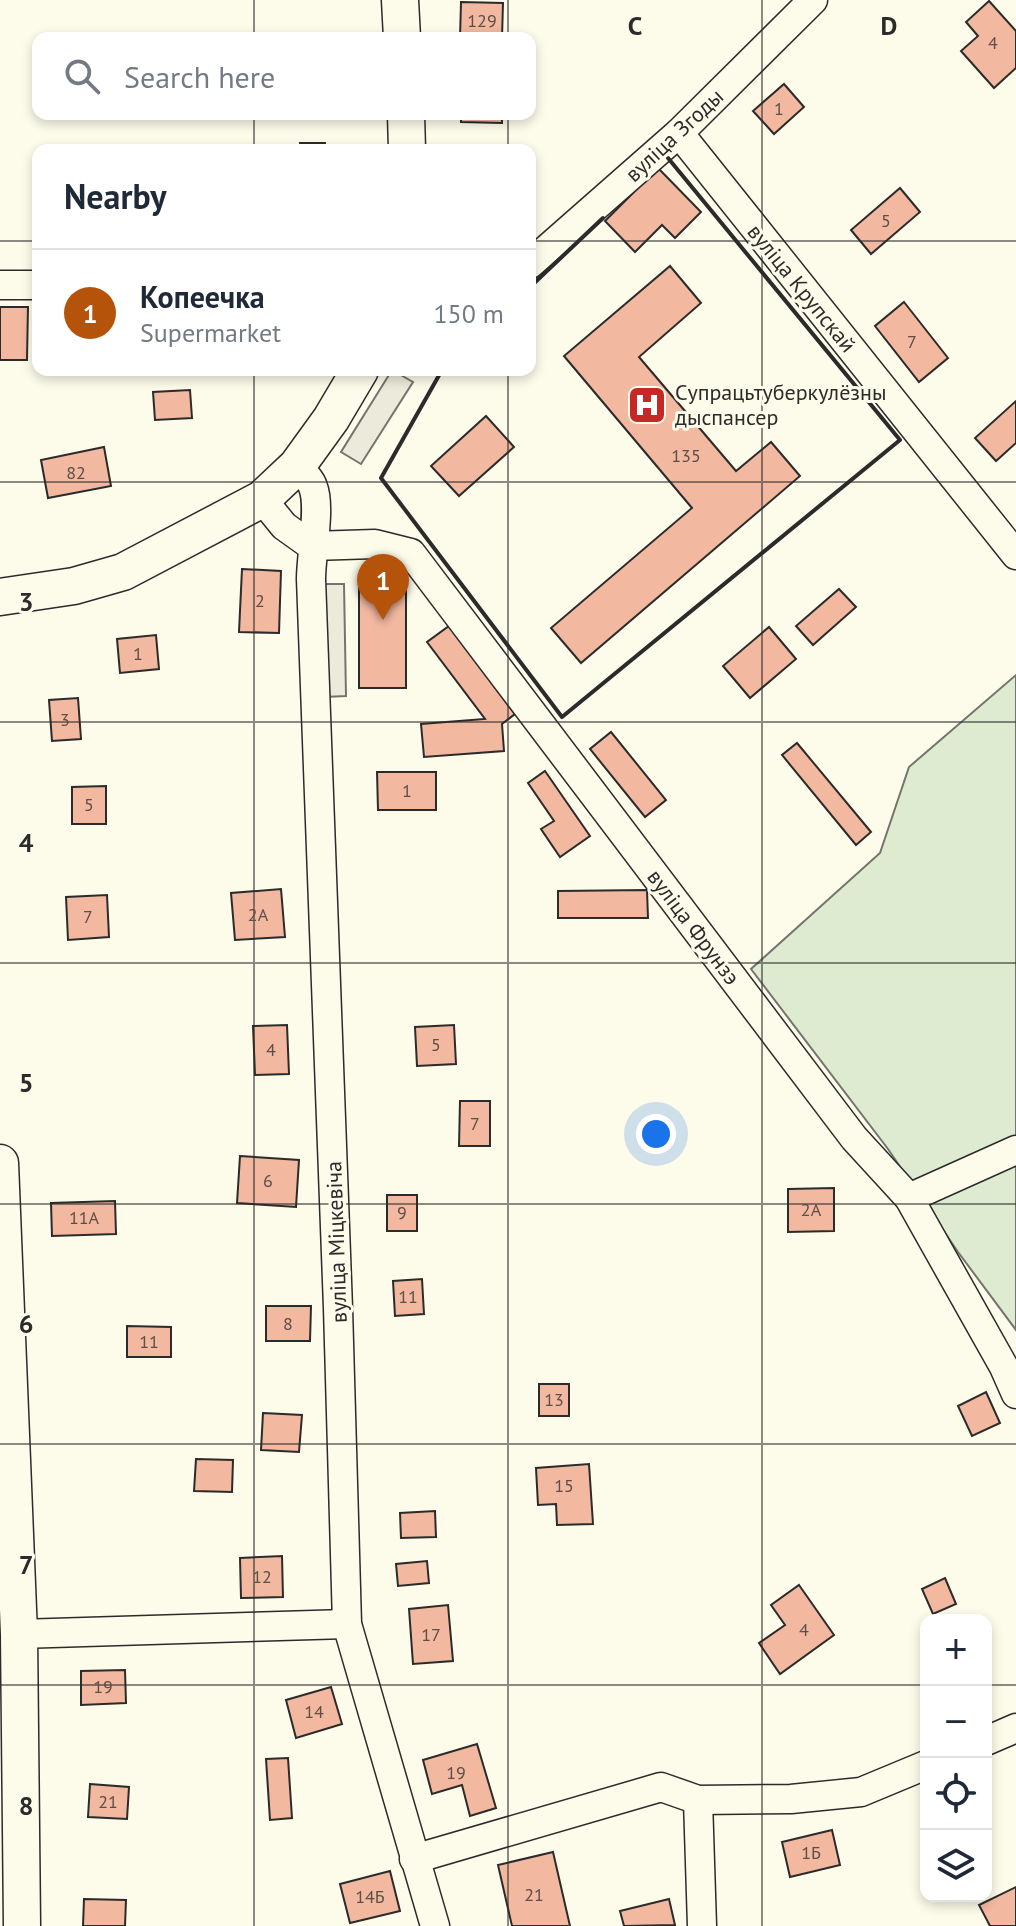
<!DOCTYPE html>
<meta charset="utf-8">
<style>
body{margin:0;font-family:"PT Sans",sans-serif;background:#f2f2f3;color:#1f2937}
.controls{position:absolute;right:24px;bottom:24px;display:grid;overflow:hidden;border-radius:16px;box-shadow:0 4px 12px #0003}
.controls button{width:72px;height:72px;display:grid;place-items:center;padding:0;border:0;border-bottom:2px solid #e0e1e3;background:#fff;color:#1f2937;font:40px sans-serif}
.you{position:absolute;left:656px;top:1134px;width:28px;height:28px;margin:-20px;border:6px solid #fff;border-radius:50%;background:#1a73e8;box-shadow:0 0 0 12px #1a73e833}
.badge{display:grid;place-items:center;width:52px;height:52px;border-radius:50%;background:#b45309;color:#fff;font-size:26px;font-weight:700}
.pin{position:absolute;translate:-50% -66px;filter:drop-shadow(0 2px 4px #0008)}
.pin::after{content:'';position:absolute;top:42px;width:28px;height:24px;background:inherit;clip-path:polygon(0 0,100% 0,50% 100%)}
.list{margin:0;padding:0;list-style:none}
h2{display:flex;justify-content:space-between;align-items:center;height:104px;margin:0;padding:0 32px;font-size:34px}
h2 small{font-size:26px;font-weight:400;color:#747a83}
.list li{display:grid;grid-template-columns:52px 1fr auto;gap:24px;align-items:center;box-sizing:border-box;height:128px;padding:0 32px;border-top:2px solid #e0e1e3}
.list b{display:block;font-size:30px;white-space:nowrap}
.list p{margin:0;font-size:26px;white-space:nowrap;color:#747a83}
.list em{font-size:26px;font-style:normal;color:#747a83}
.icon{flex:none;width:44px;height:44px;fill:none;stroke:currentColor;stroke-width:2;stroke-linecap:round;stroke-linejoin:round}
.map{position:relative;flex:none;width:1016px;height:1926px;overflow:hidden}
.search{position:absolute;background:#fff;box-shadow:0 4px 12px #0003;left:32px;top:32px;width:504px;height:88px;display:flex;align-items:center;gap:20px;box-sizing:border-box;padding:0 28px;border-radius:16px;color:#747a83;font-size:30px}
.panel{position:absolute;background:#fff;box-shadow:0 4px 12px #0003;left:32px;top:144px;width:504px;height:232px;border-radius:16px}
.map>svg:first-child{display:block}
</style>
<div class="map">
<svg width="1016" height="1926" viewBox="0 0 1016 1926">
<rect width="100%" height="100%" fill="#fdfbea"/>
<polygon fill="#deebd1" stroke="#74746e" stroke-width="2" points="1016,675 1016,1330 958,1252 888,1149 751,969 880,853 909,767"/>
<g fill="#eceadb" stroke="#74746e" stroke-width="2">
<polygon points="392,370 413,382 361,464 341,452"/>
<polygon points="321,584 344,584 346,696 324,697"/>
</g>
<g fill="#f2b8a0" stroke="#2b2b2b" stroke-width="2">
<polygon points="989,1 1016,31 1016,68 994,88 961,51 978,36 966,22"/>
<polygon points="461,2 503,3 502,38 460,38"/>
<polygon points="784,84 804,107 774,134 753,111"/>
<polygon points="461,114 502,114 502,123 461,122"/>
<rect x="300" y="143" width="25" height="7"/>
<polygon points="658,168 701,212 675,238 662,225 635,252 605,221"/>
<polygon points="900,188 920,212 871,254 851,230"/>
<polygon points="670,266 701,303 639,357 736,471 771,442 800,476 581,663 551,628 692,508 564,356"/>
<polygon points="904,302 948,358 919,382 875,326"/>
<polygon points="0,307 28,307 27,360 0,360"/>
<polygon points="190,390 192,418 155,420 153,392"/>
<polygon points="1016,401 1016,443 996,461 975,438"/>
<polygon points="486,416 514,447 459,496 431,466"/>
<polygon points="104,447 111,486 48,498 41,460"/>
<polygon points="242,569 281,571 279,633 239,632"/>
<rect x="359" y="578" width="47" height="110"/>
<polygon points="839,589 856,607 813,645 796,626"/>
<polygon points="449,626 515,714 502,724 504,751 424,757 421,724 485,719 427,642"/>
<polygon points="769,627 796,659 750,698 723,666"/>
<polygon points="156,635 159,669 120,673 117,639"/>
<polygon points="78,698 81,739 52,741 49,700"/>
<polygon points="611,732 666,800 645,817 590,749"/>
<polygon points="797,743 871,832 856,845 782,755"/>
<polygon points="545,771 590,836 560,857 541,829 554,821 528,783"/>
<polygon points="377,772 436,772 436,810 378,810"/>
<polygon points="106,786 106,824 72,824 72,787"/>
<polygon points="281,889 285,937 235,940 231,893"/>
<polygon points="647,890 648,918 558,918 558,891"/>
<polygon points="107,895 109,937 68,940 66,897"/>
<polygon points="287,1025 289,1074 255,1075 253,1026"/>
<polygon points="454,1025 456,1064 417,1066 415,1027"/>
<polygon points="460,1101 490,1101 490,1146 459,1146"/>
<polygon points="240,1156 299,1160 296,1207 237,1203"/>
<polygon points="834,1188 834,1231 788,1232 788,1189"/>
<rect x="387" y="1195" width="30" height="36"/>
<polygon points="115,1201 116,1234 52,1236 51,1203"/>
<polygon points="422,1279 424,1314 395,1316 393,1281"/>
<polygon points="266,1306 311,1306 310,1341 266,1341"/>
<polygon points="127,1326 171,1327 171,1357 127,1357"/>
<rect x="539" y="1384" width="30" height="32"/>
<polygon points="986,1392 1000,1423 972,1436 958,1406"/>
<polygon points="263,1413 302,1415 299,1452 261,1450"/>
<polygon points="196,1459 233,1460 232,1492 194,1491"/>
<polygon points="589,1464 593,1524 557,1525 556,1504 538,1505 536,1468"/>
<polygon points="435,1511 436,1537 401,1538 400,1513"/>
<polygon points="282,1556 283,1597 241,1598 240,1558"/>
<polygon points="427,1561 429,1583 398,1586 396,1564"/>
<polygon points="945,1578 956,1604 933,1614 922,1589"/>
<polygon points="799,1585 834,1635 780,1674 759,1643 785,1625 771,1605"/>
<polygon points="448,1605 453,1661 413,1664 409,1609"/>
<polygon points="125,1670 126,1703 81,1705 81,1671"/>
<polygon points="331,1687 342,1724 296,1738 286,1700"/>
<polygon points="477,1744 496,1808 470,1816 462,1785 432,1794 423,1760"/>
<polygon points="288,1758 292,1818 270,1820 266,1759"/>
<polygon points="90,1784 129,1787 127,1819 88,1817"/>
<polygon points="832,1830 840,1865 790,1877 782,1842"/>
<polygon points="553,1852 570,1926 512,1926 498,1865"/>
<polygon points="390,1871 400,1911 350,1923 340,1884"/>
<polygon points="1016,1887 1016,1926 990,1926 979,1905"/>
<polygon points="84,1899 126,1900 125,1926 83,1926"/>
<polygon points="669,1899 675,1925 624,1926 620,1911"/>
</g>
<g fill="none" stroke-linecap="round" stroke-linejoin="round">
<g stroke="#2b2b2b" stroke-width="31">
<g id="minor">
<polyline points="679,133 1016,555"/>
<polyline points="530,264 679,133 813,0"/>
<polyline points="0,285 38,285"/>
<path d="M297 466C303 472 311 480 313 487 321 507 311 554 311 579L338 1308 347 1624 435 1926"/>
<polyline points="262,499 284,526 312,546"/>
<polyline points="312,546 375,544 411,553 854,1138 909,1198 1004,1367 1016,1394"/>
<polyline points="909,1198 1016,1150"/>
<polyline points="19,1634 347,1624"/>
<polyline points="986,1741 1016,1728"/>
<polyline points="698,1800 702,1926"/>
<polyline points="414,1859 661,1787 698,1800 791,1799 861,1792 926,1765"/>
</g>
</g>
<g stroke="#2b2b2b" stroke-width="39">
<g id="major">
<polyline points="400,0 402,38"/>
<polyline points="406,114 407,150"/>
<polyline points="0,597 74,586 123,572 262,499 297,466 331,419 360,370"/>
<polyline points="0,1163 19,1634 22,1926"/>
</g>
</g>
<use href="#minor" stroke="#fdfbea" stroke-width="28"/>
<use href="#major" stroke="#fdfbea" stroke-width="36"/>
<g stroke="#2b2b2b" stroke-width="4">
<polyline points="530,287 603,218"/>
<polyline points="442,370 381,478 562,717 900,440 668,158"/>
</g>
</g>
<path fill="none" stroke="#2b2b2b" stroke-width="2" stroke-opacity="0.55" d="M254 0V38M508 0V38M762 0V1926M254 114V150M508 114V150M0 241H38M530 241H1016M254 370V1926M508 370V1926M0 482H1016M0 722H1016M0 963H1016M0 1204H1016M0 1444H1016M0 1685H926M986 1685H1016"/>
<defs>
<g id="hospital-square" transform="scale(2)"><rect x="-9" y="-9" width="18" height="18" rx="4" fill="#c62828" stroke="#fdfbea"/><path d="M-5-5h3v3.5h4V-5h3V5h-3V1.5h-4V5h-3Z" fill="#fff"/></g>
</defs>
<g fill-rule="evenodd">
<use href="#hospital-square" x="647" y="405"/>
</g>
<g text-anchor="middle" stroke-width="6" stroke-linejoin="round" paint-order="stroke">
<g font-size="18" fill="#5d4e48">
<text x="482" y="27">129</text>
<text x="993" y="49">4</text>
<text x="779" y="115">1</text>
<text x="886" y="227">5</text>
<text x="912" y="348">7</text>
<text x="686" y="462">135</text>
<text x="76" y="479">82</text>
<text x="260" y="607">2</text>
<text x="138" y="660">1</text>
<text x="65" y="726">3</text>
<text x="407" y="797">1</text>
<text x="89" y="811">5</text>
<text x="258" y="921">2А</text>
<text x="88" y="923">7</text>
<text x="436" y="1051">5</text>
<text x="271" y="1056">4</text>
<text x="475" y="1130">7</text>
<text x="268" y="1187">6</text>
<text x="811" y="1216">2А</text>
<text x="402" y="1219">9</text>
<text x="84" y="1224">11А</text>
<text x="408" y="1303">11</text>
<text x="288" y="1330">8</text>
<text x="149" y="1348">11</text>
<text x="554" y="1406">13</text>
<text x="564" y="1492">15</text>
<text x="262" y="1583">12</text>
<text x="804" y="1636">4</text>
<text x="431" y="1641">17</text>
<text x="103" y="1693">19</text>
<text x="314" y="1718">14</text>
<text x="456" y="1779">19</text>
<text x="108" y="1808">21</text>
<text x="811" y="1859">1Б</text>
<text x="534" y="1901">21</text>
<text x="370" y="1903">14Б</text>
</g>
<g font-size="22" fill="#2b2b2b" stroke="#fdfbea">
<text transform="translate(674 135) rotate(-43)" y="8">вуліца Згоды</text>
<text transform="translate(802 288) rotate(51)" y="8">вуліца Крупскай</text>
<text transform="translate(694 927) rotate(53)" y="8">вуліца Фрунзэ</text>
<text transform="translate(336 1242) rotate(-92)" y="8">вуліца Міцкевіча</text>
</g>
<g font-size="22" fill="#2b2b2b" stroke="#fdfbea" text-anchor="start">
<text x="675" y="400">Супрацьтуберкулёзны<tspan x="675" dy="25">дыспансер</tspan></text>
</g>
</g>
<g font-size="26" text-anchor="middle" font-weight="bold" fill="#2b2b2b" stroke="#fdfbea" stroke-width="6" stroke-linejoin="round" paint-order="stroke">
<text x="635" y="35">C</text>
<text x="889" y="35">D</text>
<text x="26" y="611">3</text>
<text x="26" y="852">4</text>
<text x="26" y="1092">5</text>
<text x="26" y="1333">6</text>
<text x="26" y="1574">7</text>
<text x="26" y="1815">8</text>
</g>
</svg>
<div class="controls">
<button>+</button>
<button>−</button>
<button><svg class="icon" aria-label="locate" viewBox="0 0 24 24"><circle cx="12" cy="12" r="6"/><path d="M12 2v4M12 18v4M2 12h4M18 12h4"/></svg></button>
<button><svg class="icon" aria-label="layers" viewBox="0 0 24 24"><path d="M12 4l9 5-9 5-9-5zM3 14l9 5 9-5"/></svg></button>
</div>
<div class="you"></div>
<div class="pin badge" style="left:383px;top:620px">1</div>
<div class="search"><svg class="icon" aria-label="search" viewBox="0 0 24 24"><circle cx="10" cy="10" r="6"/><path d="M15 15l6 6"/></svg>Search here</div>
<section class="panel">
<h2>Nearby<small></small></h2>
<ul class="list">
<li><span class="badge">1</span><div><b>Копеечка</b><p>Supermarket</p></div><em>150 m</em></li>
</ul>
</section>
</div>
